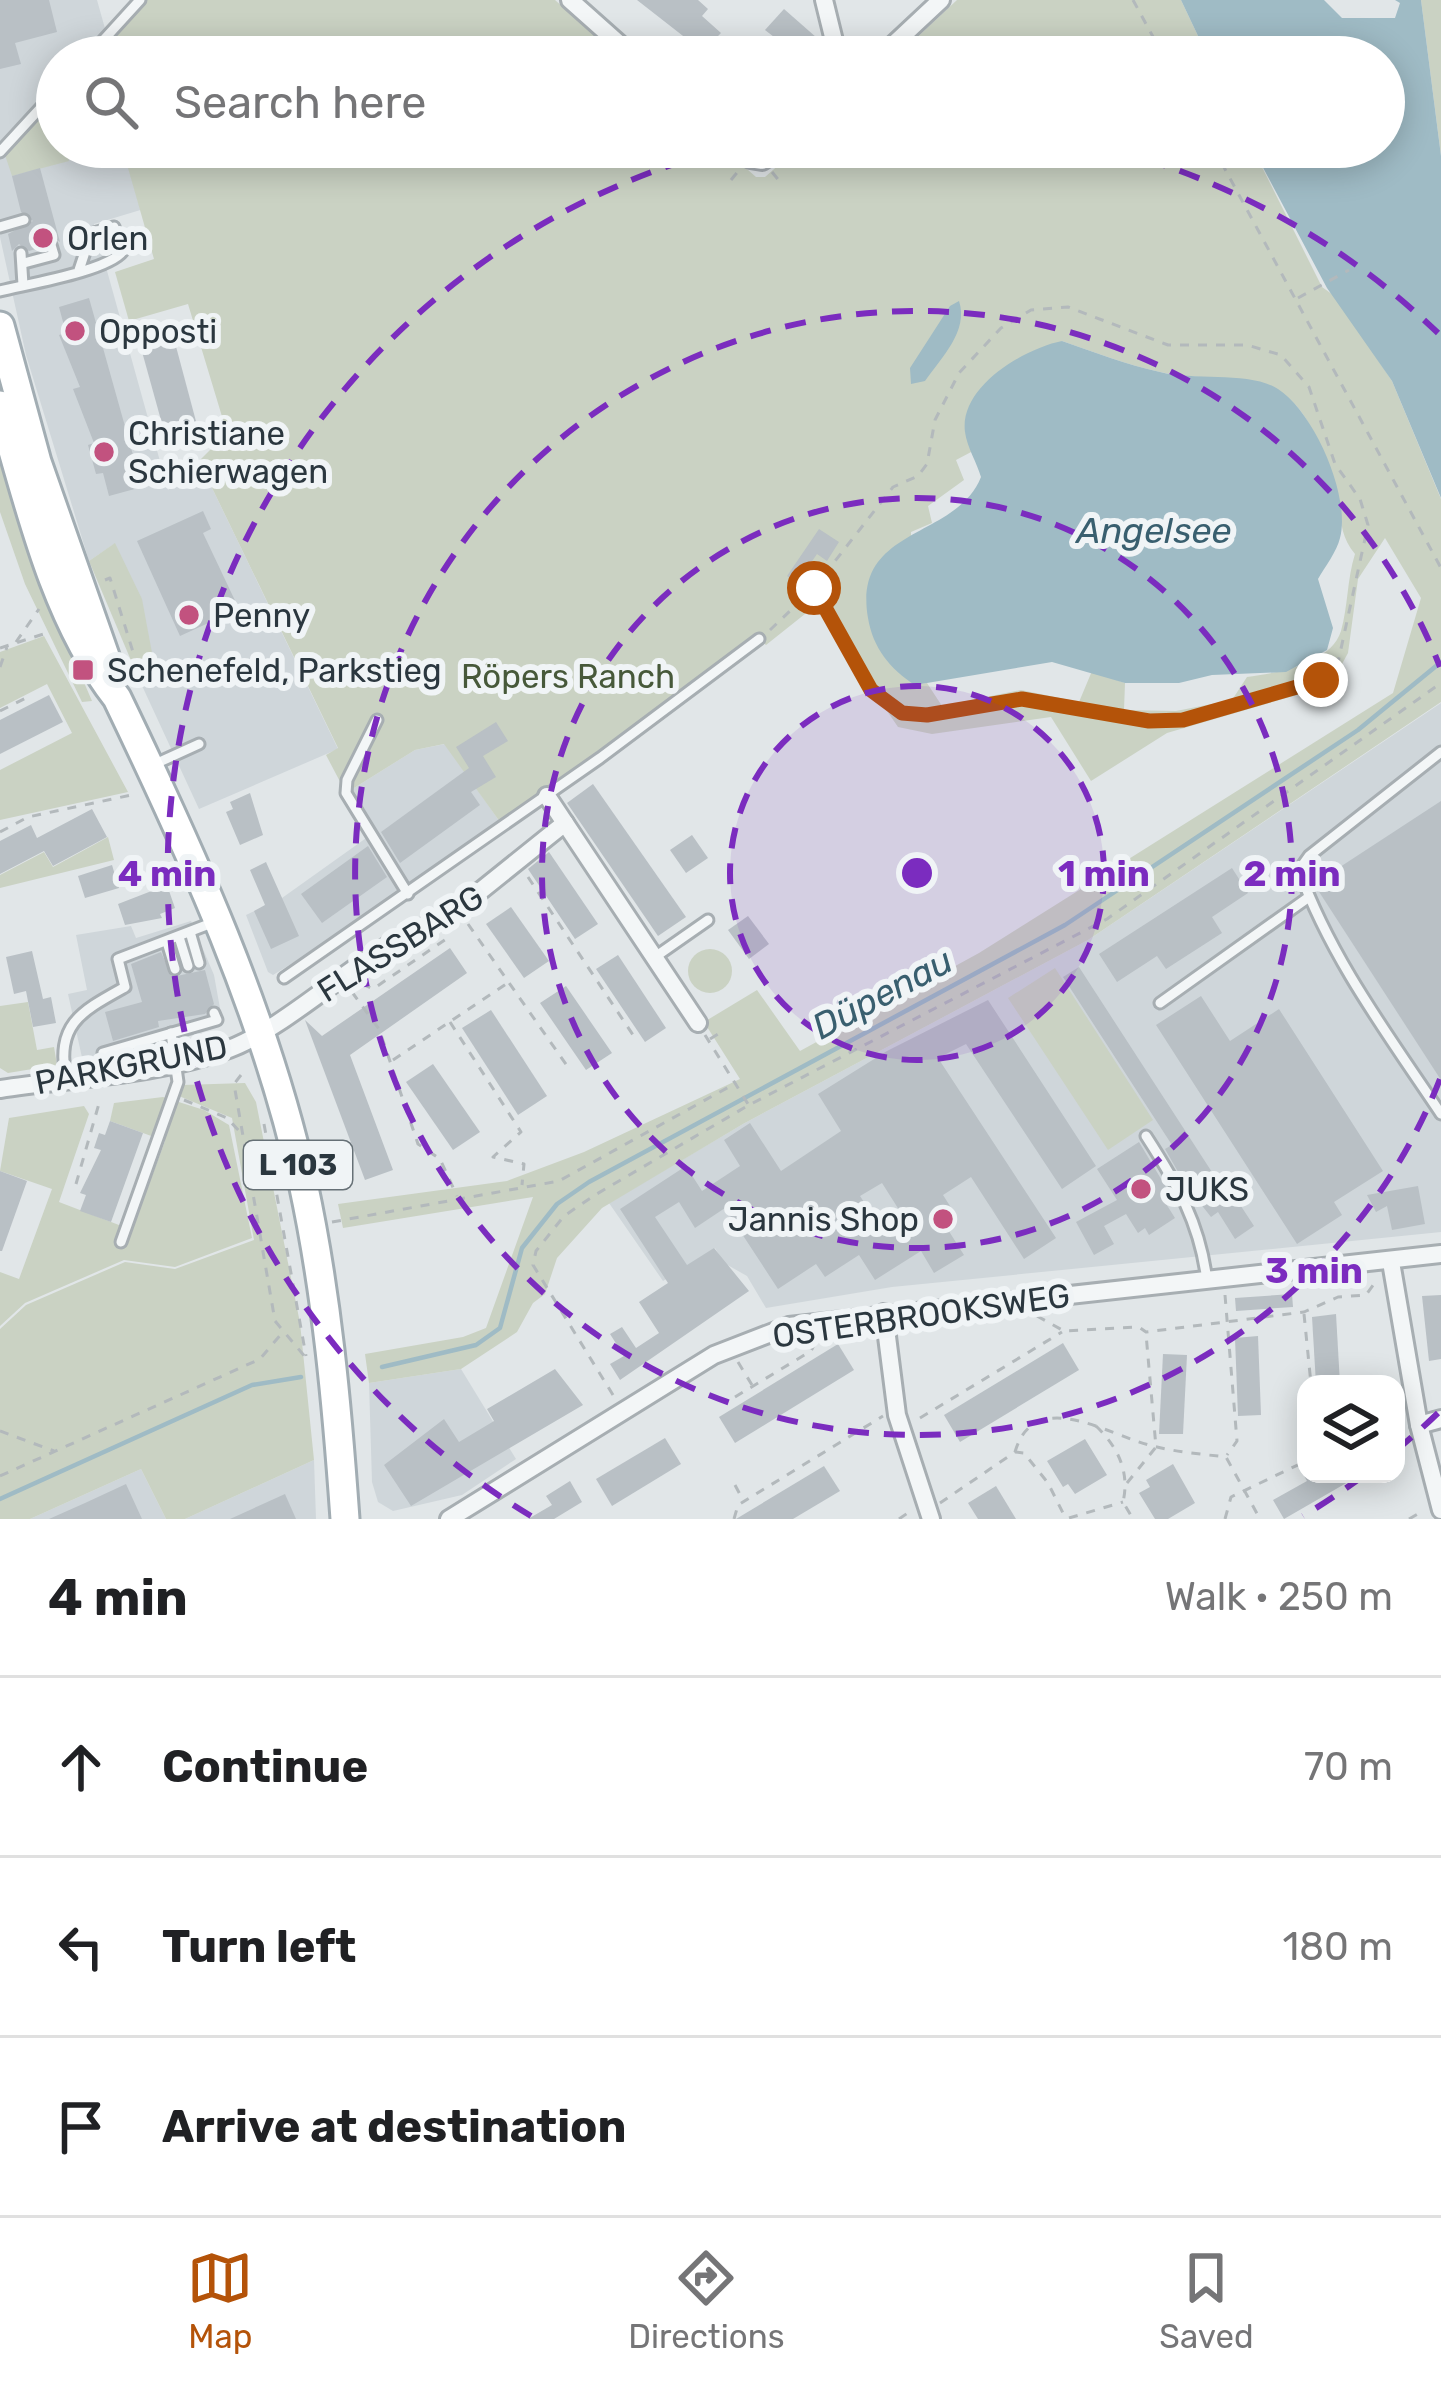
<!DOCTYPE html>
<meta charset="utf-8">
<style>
body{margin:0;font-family:Rubik,sans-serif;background:#f6f6f6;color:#202124}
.controls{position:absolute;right:36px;bottom:36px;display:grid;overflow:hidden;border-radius:24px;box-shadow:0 6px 30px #0003}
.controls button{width:108px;height:108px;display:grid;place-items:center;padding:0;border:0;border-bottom:3px solid #e0e0e0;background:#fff;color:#202124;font:60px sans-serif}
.stop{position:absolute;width:36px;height:36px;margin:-27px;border:9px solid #b45309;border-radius:50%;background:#fff}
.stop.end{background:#b45309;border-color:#fff;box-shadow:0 3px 12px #0008}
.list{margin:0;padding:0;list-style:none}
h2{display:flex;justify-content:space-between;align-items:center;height:156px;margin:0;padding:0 48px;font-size:51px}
h2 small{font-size:39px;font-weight:400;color:#757577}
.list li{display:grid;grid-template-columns:78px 1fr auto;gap:36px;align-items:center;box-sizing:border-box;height:180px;padding:0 48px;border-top:3px solid #e0e0e0}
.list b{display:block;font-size:45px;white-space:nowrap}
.list em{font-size:39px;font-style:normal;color:#757577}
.icon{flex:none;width:66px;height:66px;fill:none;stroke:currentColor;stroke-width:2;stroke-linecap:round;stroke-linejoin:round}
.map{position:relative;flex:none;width:1441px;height:1519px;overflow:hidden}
.search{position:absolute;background:#fff;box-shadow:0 6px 30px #0003;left:36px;right:36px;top:36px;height:132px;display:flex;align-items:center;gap:30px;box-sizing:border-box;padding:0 42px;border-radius:66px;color:#757577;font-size:45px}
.sheet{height:696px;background:#fff}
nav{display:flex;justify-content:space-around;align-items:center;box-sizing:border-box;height:168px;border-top:3px solid #e0e0e0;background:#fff;font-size:33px;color:#757577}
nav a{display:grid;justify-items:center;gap:6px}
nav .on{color:#b45309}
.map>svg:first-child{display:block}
</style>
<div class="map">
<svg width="1441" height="1519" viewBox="0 0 1441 1519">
<rect width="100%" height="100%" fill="#e1e6e8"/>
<g fill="#cfd6da">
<polygon points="0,0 97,0 113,57 57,57 57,147 140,147 157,205 94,224 168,490 199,461 338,749 199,809 138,677 155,669 114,544 89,561 26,355 0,237"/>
<polygon points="1441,703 1441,1232 892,1287 766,1308 747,1276 724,1263 715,1248 663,1281 609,1203 743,1124 1088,940"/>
<polygon points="445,744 500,822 322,945 273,975 268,972 246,915 282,898 369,836 346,793 415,750"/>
<polygon points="191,921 214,975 223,1025 155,1048 83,1062 68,994 87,990 76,935 131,926 136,938"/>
<polygon points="461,1369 516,1459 462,1495 393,1511 378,1502 372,1482 369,1383"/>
<polygon points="314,1460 316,1519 185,1519"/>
<polygon points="141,1469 166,1519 30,1519"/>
</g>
<g fill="#cad2c3" fill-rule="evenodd">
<polygon points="145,0 555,0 620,57 92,57"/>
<polygon points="957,0 1181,0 1208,57 896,57"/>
<polygon points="1421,0 1441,0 1441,156"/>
<polygon points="57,95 57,147 65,147 69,161 12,176 4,152"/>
<path d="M122 147H722L756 177H765L799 147H1252L1322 287 1336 297 1392 381 1441 499V702L1088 940 743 1124 602 1208 557 1258 545 1294 533 1303 517 1332 461 1369 369 1383 365 1354 463 1337 486 1328 533 1197 343 1228 338 1204 507 1181 584 1152 740 1079 704 1022 757 990 800 1051 979 953 1393 693 1421 598 1385 538 1358 579 1348 653 1336 675 1307 692 1167 733 1091 781 1051 717 932 734 898 727 815 606 766 645 757 637 500 822 444 744 415 750 346 793 326 755 338 748 199 461 227 433 188 304 129 321 115 272 154 259ZM1062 341C1094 352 1127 365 1160 372 1216 385 1277 364 1309 424 1319 442 1329 465 1335 484 1343 511 1336 531 1355 554 1347 579 1348 607 1341 631 1330 665 1276 673 1247 677L1232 700 1176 711 1124 710 1125 683 1092 671 1079 702 1021 690 942 706 927 683 914 685 911 532 932 523 928 506 964 480 956 460 973 451 965 431Z"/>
<polygon points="0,442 40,580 92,701 82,702 25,584 0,512"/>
<polygon points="115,543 142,599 155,669 138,677 89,561"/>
<polygon points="44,636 128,792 0,820 0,770 72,733 47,684 0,708 0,652"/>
<polygon points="108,837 114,860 0,888 0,875 44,852 53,867"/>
<circle cx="710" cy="971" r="22"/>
<polygon points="1055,968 1153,1120 1108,1150 1008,998"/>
<polygon points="28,1002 37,1050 54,1047 57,1065 8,1073 0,1068 0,1006"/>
<polygon points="245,1083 256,1102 300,1323 314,1460 185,1519 166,1519 141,1469 30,1519 0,1519 0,1329 26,1305 125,1262 175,1269 254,1240 232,1118 179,1096 183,1085"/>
<polygon points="163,1097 204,1110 229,1125 252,1238 175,1267 124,1260 25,1303 0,1326 0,1272 19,1279 52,1189 0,1171 9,1118 84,1106 89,1114 59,1202 132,1230 165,1141 110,1121 114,1103"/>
</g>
<g fill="#9fbbc5">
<polygon points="1181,0 1324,0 1342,18 1395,18 1400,3 1395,0 1421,0 1441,156 1441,498 1392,381 1327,288 1252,147 1384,147 1384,57 1208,57"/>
<path d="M959 301C969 331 941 358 925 381L911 384 910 368 950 306Z"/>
<path d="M1062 341C1094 352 1127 365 1160 372 1196 381 1250 371 1278 389 1314 412 1351 496 1340 538 1337 551 1325 567 1318 579L1333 628 1327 650 1286 672 1212 675 1179 683H1125L1052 662 915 685C890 669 873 648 868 618 852 526 956 540 981 477 977 463 967 447 965 432 959 386 1026 348 1062 341Z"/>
</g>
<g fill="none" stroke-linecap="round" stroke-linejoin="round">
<g stroke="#9fbbc5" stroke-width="4.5">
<polyline points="382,1367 476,1345 500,1328 522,1248 557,1204 589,1182 1065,925 1358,730 1441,662"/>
<polyline points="0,1499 252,1385 301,1377"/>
</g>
</g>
<g fill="#b9c0c5" fill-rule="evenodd">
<polygon points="0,0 49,0 57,32 15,43 21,64 0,69"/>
<polygon points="637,0 698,0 708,9 702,16 721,33 716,38 737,57 710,57"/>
<polygon points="784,9 817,38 800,57 765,30"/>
<polygon points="40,168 60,242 50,236 42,247 29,251 19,244 12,251 8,234 33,221 21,212 12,176"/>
<polygon points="89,298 142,487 109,496 103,473 96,474 88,445 94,443 73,389 80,387 59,335 66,333 59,307"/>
<polygon points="174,339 201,440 169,449 141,348"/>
<polygon points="203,511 211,529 203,533 239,609 180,636 137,541"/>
<polygon points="819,529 839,542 827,561 817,554 797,583 787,576"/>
<polygon points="49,695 63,722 0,754 0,720"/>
<polygon points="496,722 508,741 483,756 496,777 471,792 480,805 400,863 381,832 469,768 456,747"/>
<polygon points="593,784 686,917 658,936 567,803"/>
<polygon points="250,793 263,835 240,845 226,812 233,809 230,802"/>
<polygon points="1441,801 1441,1080 1314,884"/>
<polygon points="92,809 107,837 53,866 44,851 0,874 0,841 31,825 37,838"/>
<polygon points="692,835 708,858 686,873 670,850"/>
<polygon points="368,846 387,877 322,923 301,894"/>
<polygon points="549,852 598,924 575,939 528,869"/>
<polygon points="266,862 299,936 271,949 254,911 265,905 250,870"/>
<polygon points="112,865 119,888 85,898 78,876"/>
<polygon points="1232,868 1248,893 1212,917 1222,933 1166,969 1157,956 1117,982 1099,954"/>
<polygon points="167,885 175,908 160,914 162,918 125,925 118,904"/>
<polygon points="511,907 549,961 524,978 486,924"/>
<polygon points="748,916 769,944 749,959 728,930"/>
<polygon points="450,948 467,973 350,1055 393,1170 365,1180 305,1020 322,1036"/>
<polygon points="32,951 43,999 51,997 56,1023 33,1027 26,991 14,994 6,957"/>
<polygon points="161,952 172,977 205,970 214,1004 205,1014 158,1021 159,1027 113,1041 105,1012 142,1002 131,964"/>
<polygon points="618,955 666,1028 645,1042 596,969"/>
<polygon points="1079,967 1232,1203 1237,1200 1254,1226 1235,1239 1218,1212 1211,1217 1185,1184 1165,1149 1172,1145 1063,977"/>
<polygon points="566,986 612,1053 586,1070 540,1003"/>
<polygon points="1201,996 1230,1041 1279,1009 1383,1171 1334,1202 1342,1215 1297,1244 1156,1025"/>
<path d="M988 1000 1096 1166 1062 1189 966 1044 938 1058 1056 1238 1024 1259 971 1177 943 1195 957 1217 945 1225 964 1255 934 1273 921 1251 875 1280 859 1255 825 1277 816 1264 778 1289 725 1208 695 1228 679 1202 655 1217 687 1265 714 1248 749 1291 620 1380 610 1364 624 1356 610 1334 622 1327 636 1348 659 1333 639 1302 668 1283 620 1209 686 1166 702 1191 740 1166 724 1140 750 1123 781 1171 841 1131 818 1094 887 1051ZM882 1183 908 1224 887 1237 860 1196Z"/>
<polygon points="491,1010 547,1096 518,1115 462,1028"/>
<polygon points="433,1064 480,1132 453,1150 406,1082"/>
<polygon points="110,1121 143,1133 111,1222 80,1211 86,1195 80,1193 101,1150 94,1148 99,1133 105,1135"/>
<polygon points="1139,1142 1170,1194 1163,1199 1175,1218 1149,1235 1145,1228 1138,1233 1126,1214 1104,1226 1114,1244 1094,1255 1076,1222 1117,1200 1097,1169"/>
<polygon points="0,1171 27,1181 2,1251 0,1251"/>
<polygon points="1418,1186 1425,1224 1392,1230 1387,1206 1376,1212 1367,1195"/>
<polygon points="1292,1294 1293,1307 1236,1311 1235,1298"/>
<polygon points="1441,1295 1441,1359 1429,1361 1422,1296"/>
<polygon points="1336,1314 1340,1384 1316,1384 1312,1317"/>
<polygon points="1258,1336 1261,1415 1238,1416 1235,1338"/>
<polygon points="1063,1343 1079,1370 960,1442 944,1415"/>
<polygon points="838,1344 854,1370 735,1443 719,1417"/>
<polygon points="1163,1354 1187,1355 1183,1434 1159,1434"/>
<polygon points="555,1369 583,1405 411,1506 384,1465 444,1419 459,1442 494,1421 487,1409"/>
<polygon points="665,1438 681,1464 612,1506 596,1479"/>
<polygon points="1085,1439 1107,1475 1075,1494 1068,1484 1063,1487 1047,1461"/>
<polygon points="1173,1464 1195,1503 1168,1519 1155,1519 1139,1493 1150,1487 1146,1480"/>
<polygon points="824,1466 840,1491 793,1519 736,1519"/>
<polygon points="1303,1474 1362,1474 1284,1519 1273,1500 1307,1481"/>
<polygon points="570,1481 582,1502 554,1519 528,1519 552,1505 546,1496"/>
<polygon points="126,1484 142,1519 49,1519 85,1503"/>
<polygon points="996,1486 1016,1519 978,1519 968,1503"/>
<polygon points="285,1494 296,1519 230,1519"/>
</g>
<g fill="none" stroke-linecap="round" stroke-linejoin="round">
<g stroke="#a7aeb2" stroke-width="15">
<g id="lane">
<polyline points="88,57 140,0"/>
<polyline points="0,152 57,90"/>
<polyline points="0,227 24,220"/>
<polyline points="21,253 23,285"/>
<polyline points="24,263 54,255 51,245"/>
<path d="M0 291C28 284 108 271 123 251L114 227 91 234 79 270"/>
<polyline points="377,720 347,780 346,793 408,894"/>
<path d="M1441 752 1309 856 1299 870C1331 959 1389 1036 1441 1114"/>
<polyline points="155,764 199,744"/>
<polyline points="190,932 199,963"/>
<polyline points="179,937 188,966"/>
<polyline points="167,942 175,969"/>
<polyline points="655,957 708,920"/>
<polyline points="284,978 600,758 759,639"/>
<polyline points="1160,1003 1309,897"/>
<polyline points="107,1073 103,1053 217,1020 214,1013"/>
<path d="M66 1079C56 1024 80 1012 125 987L118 959 217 921"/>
<path d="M1146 1136C1177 1184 1200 1223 1207 1281"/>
<polyline points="121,1242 178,1082 171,1033"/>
</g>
</g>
<g stroke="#a7aeb2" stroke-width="22">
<g id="street">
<polyline points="570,0 634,57"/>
<polyline points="824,0 838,57"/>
<polyline points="880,57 941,0"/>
<polyline points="736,147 750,159 762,161 784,147"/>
<polyline points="547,796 698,1023"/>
<path d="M0 1089C74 1078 159 1075 229 1049 296 1024 380 934 443 921L565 823"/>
<polyline points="1391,1262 1419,1425 1441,1510"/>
<polyline points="884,1313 897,1415 931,1519"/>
<polyline points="1419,1425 1441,1419"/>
<polyline points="449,1519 714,1355 789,1326 1441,1254"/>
</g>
</g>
<g stroke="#a2adb3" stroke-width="33">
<g id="primary">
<polyline points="0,326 37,462 112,676"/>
<path d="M0 405C28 501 54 618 117 698 192 854 265 1013 303 1183 327 1294 337 1406 345 1519"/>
</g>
</g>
<g stroke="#b3b9bc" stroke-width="3" stroke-dasharray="9 9" stroke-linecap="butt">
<polyline points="1133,0 1164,57"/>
<polyline points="1213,147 1441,568"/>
<polyline points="772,172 781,183"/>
<polyline points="731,180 740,169"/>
<polyline points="1298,298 1349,270"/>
<polyline points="105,580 110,578 138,668 134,677"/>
<path d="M770 630 814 588C835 618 863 695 893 709 930 727 981 701 1019 699 1060 697 1104 717 1146 720 1191 724 1303 696 1337 667L1368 525 1360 499 1335 464 1309 387 1281 355 1247 345H1168L1068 307 1031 310 1001 328 959 373 935 420 927 464 918 476 893 487 814 588"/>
<polyline points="16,642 39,609"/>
<polyline points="0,648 50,632"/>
<polyline points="0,667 7,647"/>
<polyline points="138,684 167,671"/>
<polyline points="0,711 32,695"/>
<polyline points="0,832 28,817 136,794"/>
<polyline points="528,877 637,1041"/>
<polyline points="468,924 570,1070"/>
<polyline points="362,984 373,989 449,937"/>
<polyline points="352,992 379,1029 418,1144 440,1159 457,1196"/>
<polyline points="450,1022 521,1132 493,1157 524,1164 522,1185"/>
<polyline points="705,1035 748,1104"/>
<polyline points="710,1039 723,1031"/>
<polyline points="393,1060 509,982"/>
<polyline points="241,1075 234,1084 275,1321 306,1358"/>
<polyline points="184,1100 227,1118 242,1134"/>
<polyline points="264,1124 306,1356"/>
<polyline points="76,1184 100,1100"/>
<polyline points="332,1222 559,1181 736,1083"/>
<polyline points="1225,1295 1237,1441 1227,1455"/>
<polyline points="1304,1314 1311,1384"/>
<polyline points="1037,1316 1064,1331 1139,1327 1146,1332 1304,1312 1338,1297 1366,1295 1376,1281"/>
<polyline points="738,1362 752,1385"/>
<polyline points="613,1395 533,1265 536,1251 564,1216 595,1195 749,1105 1107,919 1441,683"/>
<polyline points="735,1397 811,1351 816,1341"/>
<polyline points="920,1418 1062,1332"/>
<path d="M1096 1426C1118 1447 1130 1472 1123 1502L1133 1519"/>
<polyline points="0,1431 54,1451"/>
<path d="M1015 1452C1034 1386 1109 1435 1149 1445 1174 1452 1201 1454 1226 1457L1260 1519"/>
<polyline points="0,1476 260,1359 282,1333"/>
<polyline points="1127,1483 1156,1447 1146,1334"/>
<polyline points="735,1485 743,1500"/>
<polyline points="940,1503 1015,1452 1024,1453 1048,1483 1066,1519"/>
<polyline points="1069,1518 1123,1502"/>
<polyline points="734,1519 738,1505 883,1416"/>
<polyline points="899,1519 912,1510"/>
<polyline points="1225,1519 1231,1497 1306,1461"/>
<polyline points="1409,1519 1423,1511"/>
</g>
<use href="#lane" stroke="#f3f6f7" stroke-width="9"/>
<use href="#street" stroke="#f3f6f7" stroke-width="16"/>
<use href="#primary" stroke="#fff" stroke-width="27"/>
</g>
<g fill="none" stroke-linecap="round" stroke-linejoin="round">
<polyline stroke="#b45309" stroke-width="15" points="814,588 871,690 902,713 927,715 1022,699 1149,721 1183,720 1321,680"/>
</g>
<circle cx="917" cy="873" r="187" fill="#7b2cbf" fill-opacity=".12"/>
<g fill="none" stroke="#7b2cbf" stroke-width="6" stroke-dasharray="21 15">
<circle cx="917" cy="873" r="187"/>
<circle cx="917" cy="873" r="375"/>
<path d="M1440 1079A562 562 0 1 1 1440 667"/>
<path d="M1438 1413A750 750 0 0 1 1399 1448M1363 1476A750 750 0 0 1 1303 1516M531 1516A750 750 0 0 1 723 149M1111 149A750 750 0 0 1 1438 333"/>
</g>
<g fill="#c2527f" stroke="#f0f4f6" stroke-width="4.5">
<circle cx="43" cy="238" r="12"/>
<circle cx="75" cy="331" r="12"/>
<circle cx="104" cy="452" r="12"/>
<circle cx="189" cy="615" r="12"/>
<rect x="71" y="658" width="24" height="24" rx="6"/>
<circle cx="1141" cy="1189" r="12"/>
<circle cx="943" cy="1219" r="12"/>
</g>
<g text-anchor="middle" stroke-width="12" stroke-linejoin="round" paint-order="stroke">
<rect fill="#f0f4f6" stroke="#667076" stroke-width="3" x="244" y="1141" width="108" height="48" rx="9"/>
<g font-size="30" font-weight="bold" fill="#2b373f">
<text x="298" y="1175">L 103</text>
</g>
<g font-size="33" fill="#2b373f" stroke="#f0f4f6" text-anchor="start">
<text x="67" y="250">Orlen</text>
<text x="99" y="343">Opposti</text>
<text x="128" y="445">Christiane<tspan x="128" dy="38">Schierwagen</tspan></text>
<text x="213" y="627">Penny</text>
<text x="107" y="682">Schenefeld, Parkstieg</text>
<text x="1165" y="1201">JUKS</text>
<text x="919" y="1231" text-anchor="end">Jannis Shop</text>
</g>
<g font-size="33" fill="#47593a" stroke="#f0f4f6">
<text x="568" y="688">Röpers Ranch</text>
</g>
<g font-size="33" fill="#2b373f" stroke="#f0f4f6">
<text transform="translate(400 943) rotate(-32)" y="12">FLASSBARG</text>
<text transform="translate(131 1064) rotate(-11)" y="12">PARKGRUND</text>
<text transform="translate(921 1315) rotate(-8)" y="12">OSTERBROOKSWEG</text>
</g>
<g font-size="36" font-style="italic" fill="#395f6f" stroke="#f0f4f6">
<text x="1154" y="543">Angelsee</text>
<text transform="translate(882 993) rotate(-28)" y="13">Düpenau</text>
</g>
</g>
<circle cx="917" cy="873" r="18" fill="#7b2cbf" stroke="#f0f4f6" stroke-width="6"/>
<g font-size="36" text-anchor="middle" font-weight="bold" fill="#7b2cbf" stroke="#f0f4f6" stroke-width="12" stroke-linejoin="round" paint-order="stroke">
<text x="1104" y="886">1 min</text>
<text x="1292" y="886">2 min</text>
<text x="167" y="886">4 min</text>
<text x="1314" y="1283">3 min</text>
</g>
</svg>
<div class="controls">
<button><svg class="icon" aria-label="layers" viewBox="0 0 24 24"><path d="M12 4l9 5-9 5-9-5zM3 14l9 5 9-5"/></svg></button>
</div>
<div class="stop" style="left:814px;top:588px"></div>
<div class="stop end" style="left:1321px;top:680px"></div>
<div class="search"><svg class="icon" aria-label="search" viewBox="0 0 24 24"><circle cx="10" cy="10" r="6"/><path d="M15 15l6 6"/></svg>Search here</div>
</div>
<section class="sheet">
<h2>4 min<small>Walk · 250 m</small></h2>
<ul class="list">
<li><svg class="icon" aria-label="ahead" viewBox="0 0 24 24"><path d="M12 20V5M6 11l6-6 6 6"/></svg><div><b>Continue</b></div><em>70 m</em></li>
<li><svg class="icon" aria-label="left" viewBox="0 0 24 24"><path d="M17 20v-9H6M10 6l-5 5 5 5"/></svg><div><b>Turn left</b></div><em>180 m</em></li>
<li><svg class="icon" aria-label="arrive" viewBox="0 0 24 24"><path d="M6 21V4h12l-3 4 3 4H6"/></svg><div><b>Arrive at destination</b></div></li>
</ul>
</section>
<nav>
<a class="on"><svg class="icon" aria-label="map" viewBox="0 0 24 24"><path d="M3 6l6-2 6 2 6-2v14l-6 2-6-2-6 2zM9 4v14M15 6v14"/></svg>Map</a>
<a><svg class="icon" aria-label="directions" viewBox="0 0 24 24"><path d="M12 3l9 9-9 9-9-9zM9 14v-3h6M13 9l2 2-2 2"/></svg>Directions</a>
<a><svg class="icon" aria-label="saved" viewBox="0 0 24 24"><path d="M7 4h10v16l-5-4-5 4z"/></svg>Saved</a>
</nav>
